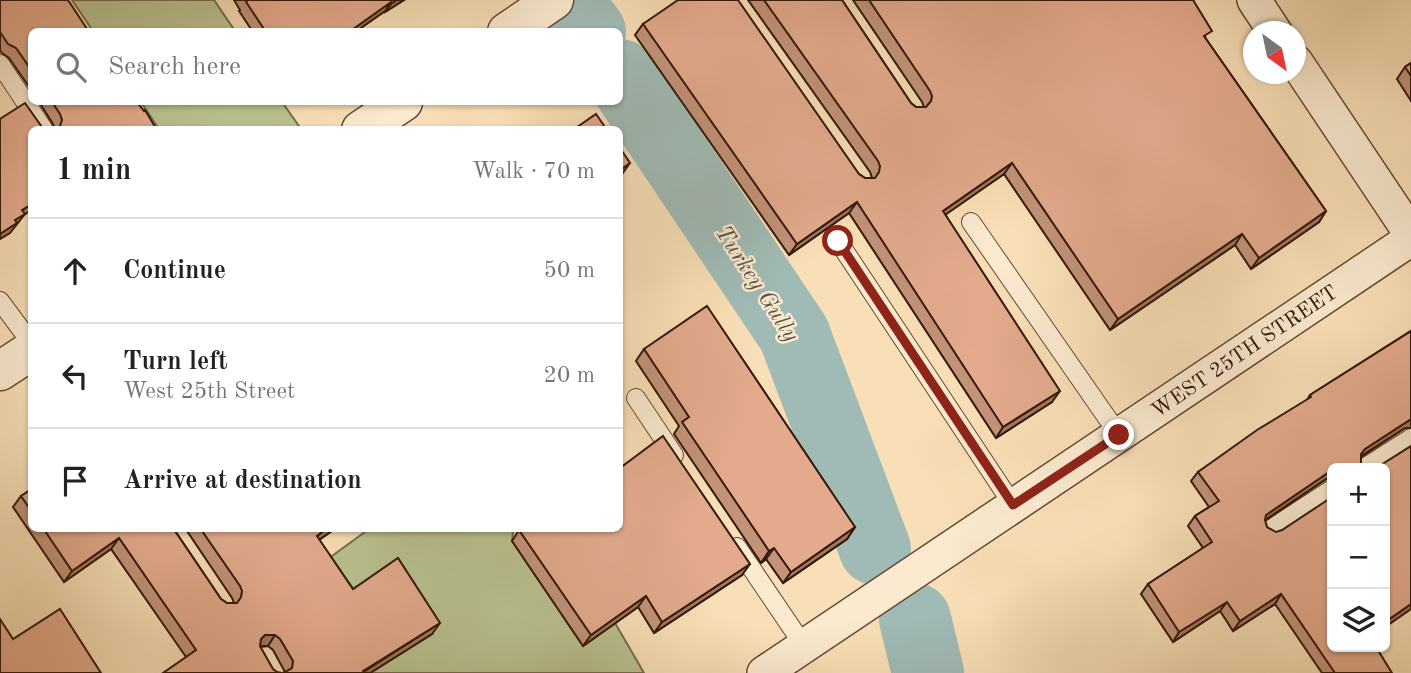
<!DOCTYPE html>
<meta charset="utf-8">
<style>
body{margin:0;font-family:"Old Standard TT",serif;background:#f6f6f6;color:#222}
.controls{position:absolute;right:21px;bottom:21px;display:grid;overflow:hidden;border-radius:10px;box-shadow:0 2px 5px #0004}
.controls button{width:63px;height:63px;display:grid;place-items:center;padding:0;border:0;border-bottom:2px solid #e0e0e0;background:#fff;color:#222;font:35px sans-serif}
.compass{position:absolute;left:1243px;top:21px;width:63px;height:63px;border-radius:50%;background:#fff;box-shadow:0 2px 5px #0004;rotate:147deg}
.stop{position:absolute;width:21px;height:21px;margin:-16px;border:5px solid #8f2418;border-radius:50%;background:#fff}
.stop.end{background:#8f2418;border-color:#fff;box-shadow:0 2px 7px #0008}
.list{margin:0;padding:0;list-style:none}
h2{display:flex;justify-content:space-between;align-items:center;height:91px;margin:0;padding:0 28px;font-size:30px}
h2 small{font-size:23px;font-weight:400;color:#767676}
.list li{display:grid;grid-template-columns:46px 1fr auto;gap:21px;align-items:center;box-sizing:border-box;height:105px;padding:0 28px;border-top:2px solid #e0e0e0}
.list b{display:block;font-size:26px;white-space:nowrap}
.list p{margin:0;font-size:23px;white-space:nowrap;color:#767676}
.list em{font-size:23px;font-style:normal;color:#767676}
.icon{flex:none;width:38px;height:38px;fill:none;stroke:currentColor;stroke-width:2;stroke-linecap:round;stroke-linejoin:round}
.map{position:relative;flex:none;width:1411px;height:673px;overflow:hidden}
.search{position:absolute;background:#fff;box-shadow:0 2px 5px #0004;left:28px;top:28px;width:595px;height:77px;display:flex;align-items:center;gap:18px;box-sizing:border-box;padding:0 24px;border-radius:10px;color:#767676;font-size:26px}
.panel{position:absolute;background:#fff;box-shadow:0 2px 5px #0004;left:28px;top:126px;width:595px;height:406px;border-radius:10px}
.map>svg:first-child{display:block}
</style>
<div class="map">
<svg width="1411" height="673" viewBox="0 0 1411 673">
<rect width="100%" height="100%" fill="#f9dfb7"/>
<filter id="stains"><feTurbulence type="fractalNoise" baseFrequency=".00286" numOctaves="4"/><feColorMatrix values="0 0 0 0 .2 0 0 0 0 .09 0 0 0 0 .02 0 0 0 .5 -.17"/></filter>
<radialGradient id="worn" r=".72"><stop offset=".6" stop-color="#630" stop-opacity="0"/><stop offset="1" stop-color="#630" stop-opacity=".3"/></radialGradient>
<g fill="#bac291" stroke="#766c4c" stroke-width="2">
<polygon points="72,0 214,0 235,31 93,31"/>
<polygon points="141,102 282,102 301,129 159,129"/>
<polygon points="369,529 510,529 513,532 512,541 583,645 615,623 644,673 367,673 321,564"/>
</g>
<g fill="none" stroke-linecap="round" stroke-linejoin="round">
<g stroke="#a0bbb6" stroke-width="72">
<polyline points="584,24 590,32"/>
<polyline points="620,75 794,334 875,549"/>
<polyline points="915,619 928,673"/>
</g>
<g stroke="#644932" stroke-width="20">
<g id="service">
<polyline points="0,64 44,130"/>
<polyline points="971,222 1119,435"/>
<polyline points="838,241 1013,505"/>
<polyline points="0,301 32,344"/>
<polyline points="636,398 674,455"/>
<polyline points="1364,468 1411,438"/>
<polyline points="1269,530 1332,489"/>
<polyline points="737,547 804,646"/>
</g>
</g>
<g stroke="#644932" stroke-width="36">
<g id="minor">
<polyline points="1254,0 1275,32"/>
<polyline points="1296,62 1411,234"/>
<polyline points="764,673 1411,239"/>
</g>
</g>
<g stroke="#644932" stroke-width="41">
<g id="tertiary">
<polyline points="507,32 554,0"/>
<polyline points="361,130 403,102"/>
<polyline points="0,371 32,350"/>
</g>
</g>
<use href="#service" stroke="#fbead0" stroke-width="18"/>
<use href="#minor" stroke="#fbead0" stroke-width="33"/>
<use href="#tertiary" stroke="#fbead0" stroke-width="38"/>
</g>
<g fill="#c39279" stroke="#321706" stroke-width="2">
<polygon points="0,0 32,32 32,91 9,58 2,53 0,51"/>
<polygon points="234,0 404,0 385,12 385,11 355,32 253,32 239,11 240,10"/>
<polygon points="748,0 842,0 911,103 916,107 924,107 922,102 853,0 1193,0 1206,39 1326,211 1319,222 1251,269 1235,245 1110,330 1004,174 945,214 1052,402 996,438 849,213 789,255 635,35 643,24 865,178 872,178 870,172"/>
<polygon points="1411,63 1411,101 1397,79 1405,67"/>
<polygon points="39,102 137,102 55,130 53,124"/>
<polygon points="1411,331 1411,428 1405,428 1361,457 1332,468 1326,479 1265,521 1267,527 1332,647 1392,673 1322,673 1275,604 1233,631 1220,611 1173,642 1141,594 1148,584 1203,548 1188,526 1195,516 1209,507 1191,481 1198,472 1307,400 1310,395"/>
<polygon points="644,349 855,527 847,539 783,583 766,559 761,563 674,434 679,426 636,361"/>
<polygon points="32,489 32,528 173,528 221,599 227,603 234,603 232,598 185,528 336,528 319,540 353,589 432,634 370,673 283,673 285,672 273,650 268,646 186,657 111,549 64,582 13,507 21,496"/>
<polygon points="518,528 620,528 742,575 654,633 638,607 583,646 512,541 519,530"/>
</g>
<g fill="#9f7763" stroke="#321706" stroke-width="2">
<polygon points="397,0 404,0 385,12 392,3"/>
<polygon points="391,2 385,11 355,32 349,32"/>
<polygon points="630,163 622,174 620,176 620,170"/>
<polygon points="1012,163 1004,174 935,222 943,211"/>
<polygon points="857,202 849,213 789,255 797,244"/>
<polygon points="32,204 32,210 15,220 22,210"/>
<polygon points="1326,211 1319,222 1251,269 1259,258"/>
<polygon points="25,214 10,233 0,239 0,234 15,220"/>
<polygon points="1242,234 1235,245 1110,330 1118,319"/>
<polygon points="1060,391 1052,402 996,438 1003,427"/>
<polygon points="1411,419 1411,428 1405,428 1358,458 1354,463 1365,449"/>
<polygon points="1332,470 1332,479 1326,479 1259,524 1266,515"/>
<polygon points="855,527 847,539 783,583 791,572"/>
<polygon points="327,528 336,528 309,547 317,536"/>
<polygon points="119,538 111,549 64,582 72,571"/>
<polygon points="774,548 766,559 761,563 769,551"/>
<polygon points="750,564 742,575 654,633 662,622"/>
<polygon points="1281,594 1275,604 1233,631 1240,621"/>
<polygon points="646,596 638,607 583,646 591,635"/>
<polygon points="1227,602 1220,611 1173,642 1179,632"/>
<polygon points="1411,604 1411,609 1385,627 1385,622"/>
<polygon points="440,623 432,634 370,673 362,673"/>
<polygon points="265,635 275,635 268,646 257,646 261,639"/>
</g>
<g fill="#e3aa8d" stroke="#321706" stroke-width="2">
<polygon points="0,0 68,0 89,32 32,32 32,71 16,48 8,44 0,32"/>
<polygon points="246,0 397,0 392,3 391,2 349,32 266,32 246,2 247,1"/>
<polygon points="678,0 738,0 859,174 865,178 875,178 879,172 880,166 878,161 764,0 842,0 911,103 916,107 926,107 931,101 932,96 930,91 869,0 1193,0 1212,31 1204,36 1326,211 1259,258 1242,234 1118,319 1012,163 943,211 1060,391 1003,427 857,202 797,244 643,24"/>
<polygon points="1411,63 1411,76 1405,67"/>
<polygon points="52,102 137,102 144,111 145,110 157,130 55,130 60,126 62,120 60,114"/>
<polygon points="25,103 44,130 32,130 32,204 22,210 25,214 15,220 17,223 0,234 0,119"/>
<polygon points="596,114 607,130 573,130"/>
<polygon points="620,148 630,163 620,170"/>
<polygon points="707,306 855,527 791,572 774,548 769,551 682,422 689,417 644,349"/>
<polygon points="1411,331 1411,419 1365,449 1361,454 1361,464 1366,468 1332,468 1332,470 1266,515 1265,520 1267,527 1276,532 1282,530 1332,497 1332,647 1376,647 1392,673 1335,673 1281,594 1240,621 1227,602 1179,632 1148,584 1212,542 1195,516 1219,501 1198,472 1257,430 1311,397 1310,395"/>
<polygon points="663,436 750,564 662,622 646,596 591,635 519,530 522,528 620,528 620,468"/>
<polygon points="1411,446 1411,604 1385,622 1385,468 1373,468 1376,468"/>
<polygon points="32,489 32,512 21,496"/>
<polygon points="43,528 173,528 221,599 227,603 237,603 241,597 242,591 240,586 200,528 327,528 317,536 353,589 398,558 440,623 363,671 364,673 283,673 292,668 293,661 280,639 275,635 265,635 261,639 260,646 273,669 277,672 282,673 163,673 196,650 119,538 72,571"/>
<polygon points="60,609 101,673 0,673 0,619 13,639"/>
</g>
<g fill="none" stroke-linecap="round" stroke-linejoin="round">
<polyline stroke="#8f2418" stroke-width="9" points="838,241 1013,505 1119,435"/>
</g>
<g text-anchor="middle" stroke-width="5" stroke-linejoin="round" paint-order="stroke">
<g font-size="21" fill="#321706" stroke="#fbead0">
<text transform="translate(1244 351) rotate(-34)" y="7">WEST 25TH STREET</text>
</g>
<g font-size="23" font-style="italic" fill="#585044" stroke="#fbead0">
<text transform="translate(758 283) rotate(57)" y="8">Turkey Gully</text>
</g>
</g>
<rect width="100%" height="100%" filter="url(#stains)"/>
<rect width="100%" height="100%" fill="url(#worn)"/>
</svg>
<div class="controls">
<button>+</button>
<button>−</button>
<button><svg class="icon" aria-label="layers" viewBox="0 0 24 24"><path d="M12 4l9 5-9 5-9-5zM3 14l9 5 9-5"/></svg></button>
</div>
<svg class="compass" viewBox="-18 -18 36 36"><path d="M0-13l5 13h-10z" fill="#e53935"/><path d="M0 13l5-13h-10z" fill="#767676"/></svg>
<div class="stop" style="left:838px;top:241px"></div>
<div class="stop end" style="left:1119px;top:435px"></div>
<div class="search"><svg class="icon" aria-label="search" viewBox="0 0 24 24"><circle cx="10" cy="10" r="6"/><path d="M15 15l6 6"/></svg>Search here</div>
<section class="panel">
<h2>1 min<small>Walk · 70 m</small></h2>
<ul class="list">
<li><svg class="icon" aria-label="ahead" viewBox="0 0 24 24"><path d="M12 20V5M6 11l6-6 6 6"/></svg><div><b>Continue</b></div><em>50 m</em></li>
<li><svg class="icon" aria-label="left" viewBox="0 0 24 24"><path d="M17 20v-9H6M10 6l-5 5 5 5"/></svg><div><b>Turn left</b><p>West 25th Street</p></div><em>20 m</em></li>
<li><svg class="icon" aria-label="arrive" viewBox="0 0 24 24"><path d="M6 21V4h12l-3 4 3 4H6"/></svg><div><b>Arrive at destination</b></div></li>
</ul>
</section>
</div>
